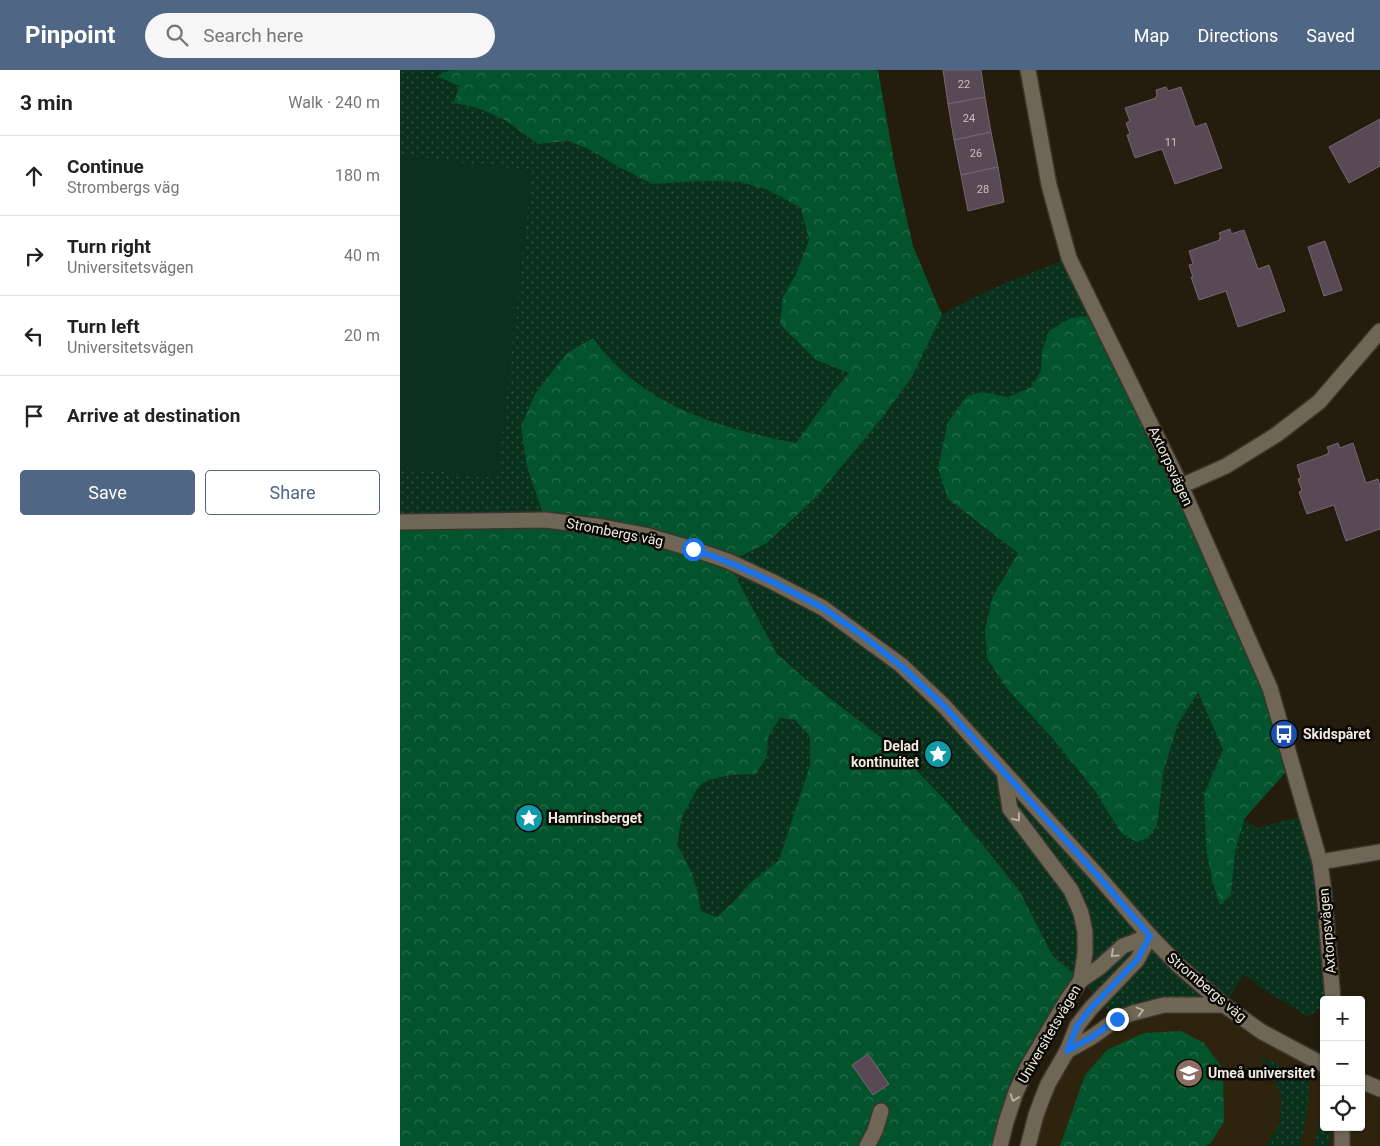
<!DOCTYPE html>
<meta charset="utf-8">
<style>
body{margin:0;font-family:Roboto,sans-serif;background:#f6f6f6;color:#222}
.controls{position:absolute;right:15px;bottom:15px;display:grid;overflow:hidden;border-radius:5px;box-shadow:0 1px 4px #0004}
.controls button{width:45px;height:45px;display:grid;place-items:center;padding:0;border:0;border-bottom:1px solid #e0e0e0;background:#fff;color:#222;font:25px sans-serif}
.stop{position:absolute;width:15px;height:15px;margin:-11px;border:4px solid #1a73e8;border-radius:50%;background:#fff}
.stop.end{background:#1a73e8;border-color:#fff;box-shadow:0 1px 5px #0008}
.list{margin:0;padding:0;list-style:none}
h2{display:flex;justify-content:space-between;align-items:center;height:65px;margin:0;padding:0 20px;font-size:21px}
h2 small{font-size:16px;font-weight:400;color:#767676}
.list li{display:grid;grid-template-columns:32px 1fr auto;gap:15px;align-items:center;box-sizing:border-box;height:80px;padding:0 20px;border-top:1px solid #e0e0e0}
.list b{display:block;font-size:19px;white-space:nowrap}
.list p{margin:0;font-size:16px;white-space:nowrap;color:#767676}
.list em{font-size:16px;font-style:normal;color:#767676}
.actions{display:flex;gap:10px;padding:15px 20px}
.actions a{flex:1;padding:11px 0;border:1px solid #4f6784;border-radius:5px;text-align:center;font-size:18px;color:#4f6784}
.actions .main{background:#4f6784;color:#fff}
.icon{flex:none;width:28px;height:28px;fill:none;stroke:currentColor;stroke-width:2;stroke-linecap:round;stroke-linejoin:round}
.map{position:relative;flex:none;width:980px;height:1076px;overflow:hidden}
header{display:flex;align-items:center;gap:30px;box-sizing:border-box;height:70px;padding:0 25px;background:#4f6784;color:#fff}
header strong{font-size:24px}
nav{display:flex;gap:28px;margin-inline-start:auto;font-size:18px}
.search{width:350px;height:45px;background:#f6f6f6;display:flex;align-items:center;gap:12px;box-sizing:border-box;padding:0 18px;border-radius:28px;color:#767676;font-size:19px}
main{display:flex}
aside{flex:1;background:#fff}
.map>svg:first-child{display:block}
</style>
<header>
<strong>Pinpoint</strong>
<div class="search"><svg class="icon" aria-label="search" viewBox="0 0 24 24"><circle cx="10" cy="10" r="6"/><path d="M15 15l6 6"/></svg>Search here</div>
<nav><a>Map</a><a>Directions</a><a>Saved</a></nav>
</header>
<main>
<aside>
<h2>3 min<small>Walk · 240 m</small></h2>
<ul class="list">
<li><svg class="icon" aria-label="ahead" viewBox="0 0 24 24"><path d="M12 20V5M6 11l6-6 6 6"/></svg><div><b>Continue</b><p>Strombergs väg</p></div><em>180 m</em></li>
<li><svg class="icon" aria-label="right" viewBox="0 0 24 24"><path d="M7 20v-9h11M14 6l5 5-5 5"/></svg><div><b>Turn right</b><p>Universitetsvägen</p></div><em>40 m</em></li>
<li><svg class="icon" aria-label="left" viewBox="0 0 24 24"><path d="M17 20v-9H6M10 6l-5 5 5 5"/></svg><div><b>Turn left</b><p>Universitetsvägen</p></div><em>20 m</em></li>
<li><svg class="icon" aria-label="arrive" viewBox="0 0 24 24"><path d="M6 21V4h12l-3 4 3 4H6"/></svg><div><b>Arrive at destination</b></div></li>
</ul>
<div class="actions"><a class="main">Save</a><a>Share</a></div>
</aside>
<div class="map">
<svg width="980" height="1076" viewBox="0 0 980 1076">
<defs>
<pattern id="grass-dots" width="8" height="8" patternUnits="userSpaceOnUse" patternTransform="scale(1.25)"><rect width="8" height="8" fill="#09311b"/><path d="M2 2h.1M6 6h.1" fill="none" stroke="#2d4f3c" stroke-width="1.8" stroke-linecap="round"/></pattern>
<pattern id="forest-crowns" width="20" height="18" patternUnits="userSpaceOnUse" patternTransform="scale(1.25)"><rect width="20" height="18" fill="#03542d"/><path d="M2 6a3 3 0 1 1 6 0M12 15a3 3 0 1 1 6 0" fill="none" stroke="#286d4b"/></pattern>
</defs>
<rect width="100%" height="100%" fill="#241d0e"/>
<polygon fill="#2e240e" points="824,935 924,995 924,1057 961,1057 961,1011 980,1019 980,1076 628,1076 659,995 733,943"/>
<g fill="url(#grass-dots)">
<path d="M0 0H50L38 6 59 16 55 33 78 38 103 49 137 74 169 71 190 80 219 97 252 114 307 111 339 112 366 119 401 138 409 170 396 204 383 227 416 290 449 303 436 318 396 373C319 357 242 335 192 268L167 283 136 322 127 397 145 450 0 452Z"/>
<polygon points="669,188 697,245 642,281 641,301 631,317 608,327 582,322 548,429 618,483 603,507 608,620 653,669 696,722 721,763 757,755 764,699 778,654 797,621 823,680 804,724 806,777 812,810 820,834 831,825 835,782 844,749 857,758 907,745 930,930 924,930 924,935 908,947 861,918 844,904 824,935 764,935 717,949 681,910 652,885 620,822 588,780 545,730 497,680 409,612 377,584 328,491 367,473 418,425 482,348 512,307 542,245 572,228 610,211"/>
<polygon points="380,648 395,650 410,667 410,695 379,790 350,813 317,847 301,841 298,823 291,801 277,774 282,747 298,717 309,710 331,705 367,687 368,667"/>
<polygon points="861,986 909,1011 907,1045 900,1076 865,1076 880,1054 881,1024"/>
<path d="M920 1021 924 1022V1057H930L929 1076H914C918 1059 924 1038 920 1021Z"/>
</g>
<g fill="url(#forest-crowns)" fill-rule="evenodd">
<path d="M50 0H478L495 97 513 176 542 245 512 307 482 348 418 425 367 473 328 492 377 584 409 612 497 680 545 730 588 781 620 822 652 885 681 910 639 976 600 1076H0V452L145 450 127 397 121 357 136 322 167 283 193 268C241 335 319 358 396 373L436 318 449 303 416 290 380 254 383 227 396 204 409 170 401 138 366 119 339 112 307 111 252 114 219 97 190 80 169 71 138 74 103 49 78 38 54 33 59 16 37 6ZM380 648 395 650 410 667V695L379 790 350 813 333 832 317 847 301 841 298 823 291 801 277 774 282 747 298 717 309 710 331 705 356 704 367 686 368 667Z"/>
<polygon points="697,245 781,416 893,694 844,749 835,782 831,825 820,835 812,810 806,777 804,724 823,680 798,622 778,654 764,699 757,755 748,768 737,772 721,763 696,722 653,669 608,620 587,588 585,559 593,526 618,483 548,429 538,398 548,352 567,326 582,322 608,327 631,317 641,301 642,281 649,261 671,248"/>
<polygon points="781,961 804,973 823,999 824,1051 811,1073 806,1076 660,1076 685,1005 707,980 744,963"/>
</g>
<polygon fill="#09311b" points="0,85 132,101 97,408 0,397"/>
<g fill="#584955" stroke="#776673">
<polygon points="543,0 581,0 585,27 548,34"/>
<polygon points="766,17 768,21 781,17 795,57 806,53 822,98 775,114 762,79 735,88 727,65 730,64 726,53 730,51 725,38 756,28 756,26 757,25 756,20"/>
<polygon points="585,27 591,62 554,70 548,34"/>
<polygon points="980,49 980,96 949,113 929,77"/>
<polygon points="591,62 598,97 561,105 554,70"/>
<polygon points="598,97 604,132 568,141 561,105"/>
<polygon points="830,159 831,164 844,160 858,199 869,195 885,241 838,257 826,221 799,230 791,207 793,207 789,195 793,194 789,181 820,170 819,168 821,168 819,163"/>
<polygon points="925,171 942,220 924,226 908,177"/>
<polygon points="938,373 940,378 953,373 966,413 978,409 980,416 980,459 946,471 934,435 907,444 899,422 902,421 898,409 901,408 897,395 928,384 928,382 929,382 927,377"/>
<polygon points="468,984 489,1014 473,1025 452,995"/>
</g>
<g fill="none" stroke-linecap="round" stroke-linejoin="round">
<g stroke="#3a352d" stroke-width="18">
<g id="minor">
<polyline points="628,0 649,115 669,188 781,416 870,618 920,792 924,823 933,930"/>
<polyline points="781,416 826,396 876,365 919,332 980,261"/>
<polyline points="0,452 145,450 203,457 245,465 293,479 328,491 373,512 423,538 501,595 544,636 698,806 750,866 778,895 824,935 862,962 924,995"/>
<polyline points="604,702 610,739 671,820 681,843 685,862 685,883 681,910"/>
<polyline points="920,792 980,782"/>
<polyline points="667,981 692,967 717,949 733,943 764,935 824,935"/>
<polyline points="961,1011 980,1019"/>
<polyline points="942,1057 942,1076"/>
<polyline points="467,1076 475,1061 481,1041"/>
<polyline points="600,1076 606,1052 616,1022 628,996 667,930 681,910 700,897 723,876 750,866"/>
<polyline points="628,1076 636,1045 642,1029 648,1014 667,981 677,956 691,938 737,890 750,866"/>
</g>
</g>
<use href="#minor" stroke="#6f6655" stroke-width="15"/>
</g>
<defs><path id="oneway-chevron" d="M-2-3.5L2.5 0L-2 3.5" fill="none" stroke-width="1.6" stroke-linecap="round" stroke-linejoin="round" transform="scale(1.25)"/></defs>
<g stroke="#b6afa2">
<use href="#oneway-chevron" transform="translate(617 748) rotate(52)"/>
<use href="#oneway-chevron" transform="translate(714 884) rotate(138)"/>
<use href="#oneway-chevron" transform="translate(740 941) rotate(-15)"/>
<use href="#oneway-chevron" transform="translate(614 1028) rotate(109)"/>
</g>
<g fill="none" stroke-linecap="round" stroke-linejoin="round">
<polyline stroke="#1a73e8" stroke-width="6" points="293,479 328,492 373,512 423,538 463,566 501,596 544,636 698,806 750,866 737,890 691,938 677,956 667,981 692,967 717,949"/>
</g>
<defs>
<g id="bus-disc" transform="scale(1.4375)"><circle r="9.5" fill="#1a4fb4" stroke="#0a0803"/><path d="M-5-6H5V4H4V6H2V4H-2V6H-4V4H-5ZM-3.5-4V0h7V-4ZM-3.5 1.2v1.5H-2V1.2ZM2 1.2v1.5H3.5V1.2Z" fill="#fff"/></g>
<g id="sight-disc" transform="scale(1.4375)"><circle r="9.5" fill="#0f9aa8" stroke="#0a0803"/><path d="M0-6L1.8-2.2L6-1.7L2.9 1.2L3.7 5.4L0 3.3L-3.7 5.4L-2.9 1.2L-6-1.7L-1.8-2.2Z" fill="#fff"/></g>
<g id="university-disc" transform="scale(1.4375)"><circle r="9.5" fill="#8d6e63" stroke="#0a0803"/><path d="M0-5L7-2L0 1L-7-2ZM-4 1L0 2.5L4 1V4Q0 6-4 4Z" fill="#fff"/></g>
</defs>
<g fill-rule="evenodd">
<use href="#bus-disc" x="884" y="664"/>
<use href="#sight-disc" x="538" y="684"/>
<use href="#sight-disc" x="129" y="748"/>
<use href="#university-disc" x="789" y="1003"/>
</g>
<g text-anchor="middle" stroke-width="5" stroke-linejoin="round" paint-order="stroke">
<g font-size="11" fill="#cac2be">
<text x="564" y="18">22</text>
<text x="569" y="52">24</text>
<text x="771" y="76">11</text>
<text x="576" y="87">26</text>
<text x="583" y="123">28</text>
</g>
<g font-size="14" fill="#f0ebe1" stroke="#0a0803">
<text transform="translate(771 396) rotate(65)" y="5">Axtorpsvägen</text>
<text transform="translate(215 462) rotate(11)" y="5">Strombergs väg</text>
<text transform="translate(927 861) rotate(-95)" y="5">Axtorpsvägen</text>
<text transform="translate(807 917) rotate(40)" y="5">Strombergs väg</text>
<text transform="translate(649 964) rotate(-60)" y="5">Universitetsvägen</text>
</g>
<g font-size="14" font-weight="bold" fill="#f0ebe1" stroke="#0a0803" text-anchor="start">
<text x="903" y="669">Skidspåret</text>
<text x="519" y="681" text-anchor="end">Delad<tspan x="519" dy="16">kontinuitet</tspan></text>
<text x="148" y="753">Hamrinsberget</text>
<text x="808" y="1008">Umeå universitet</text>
</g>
</g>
</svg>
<div class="controls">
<button>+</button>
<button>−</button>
<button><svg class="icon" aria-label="locate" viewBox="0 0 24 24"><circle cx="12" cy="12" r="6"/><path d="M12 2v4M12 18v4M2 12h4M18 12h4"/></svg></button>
</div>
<div class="stop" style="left:293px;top:479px"></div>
<div class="stop end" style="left:717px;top:949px"></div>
</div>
</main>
